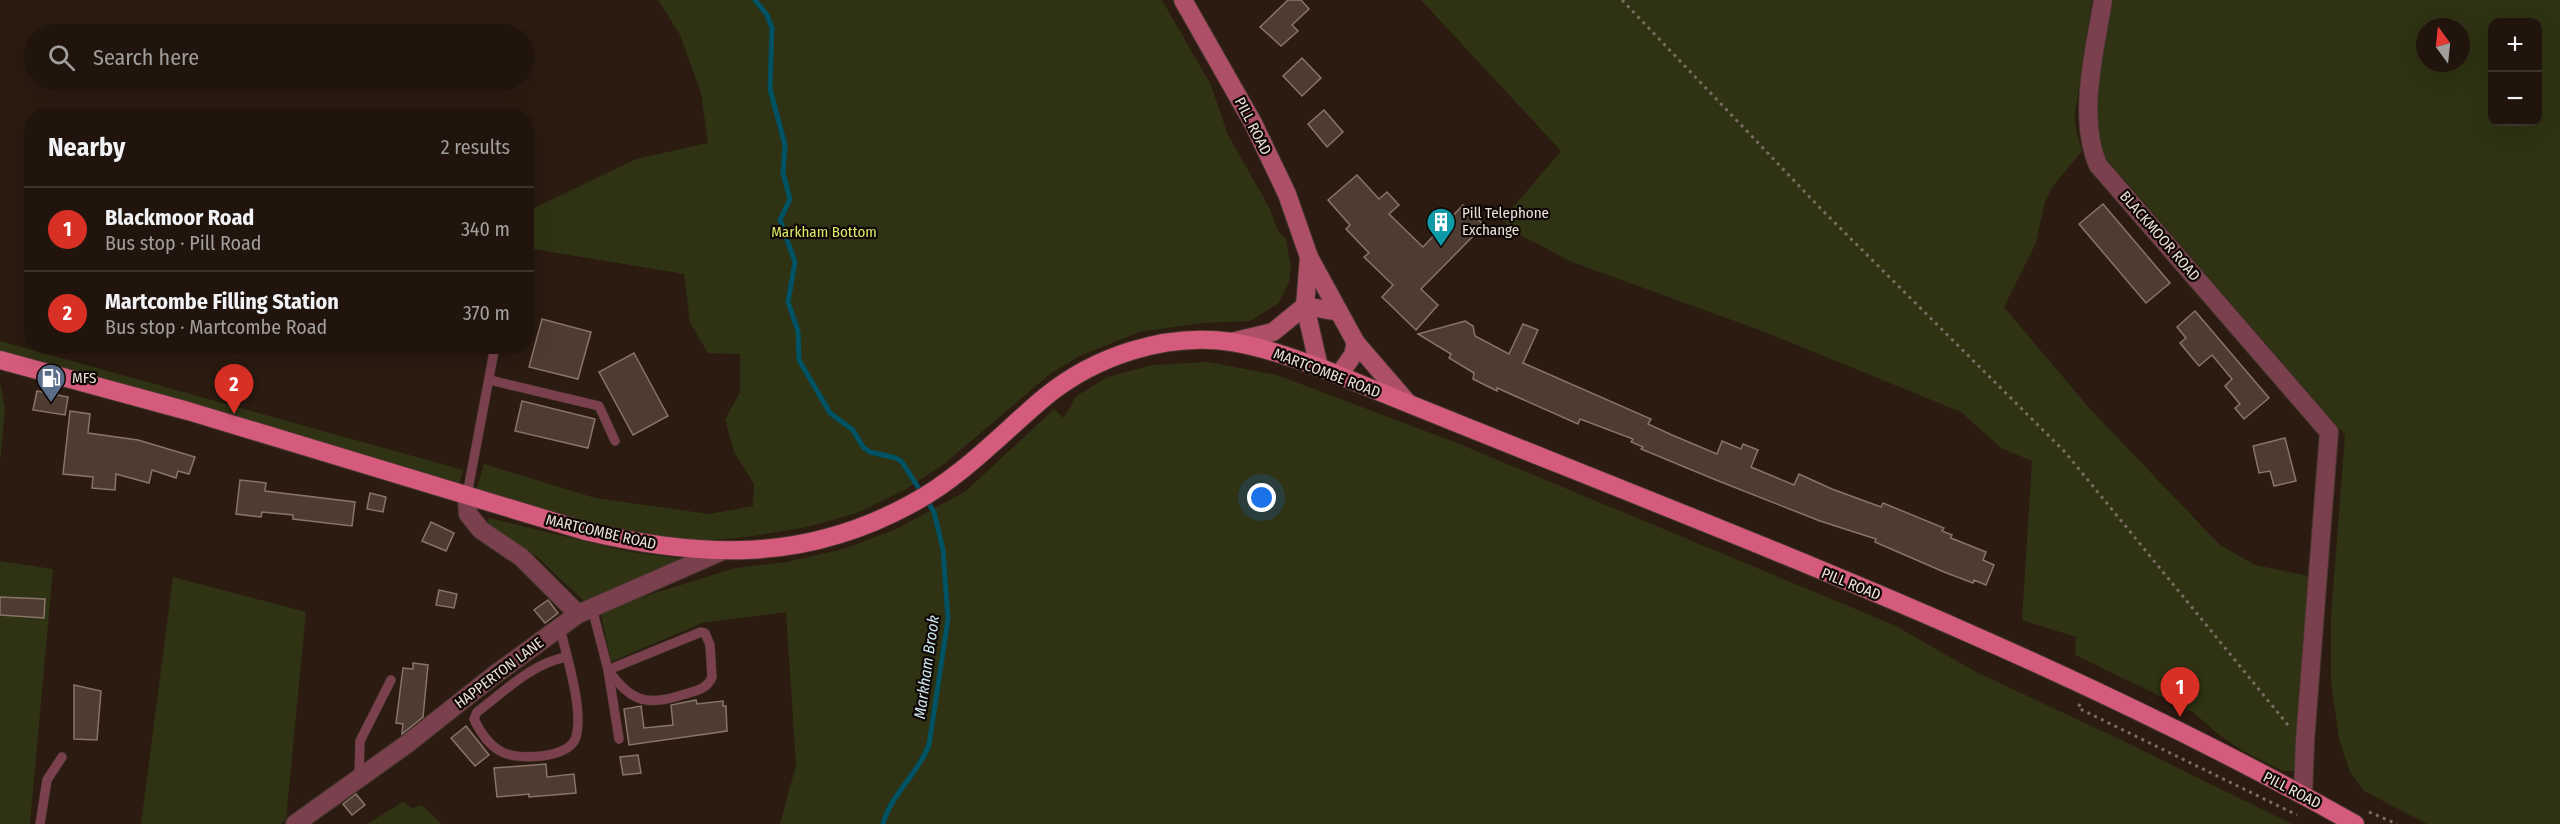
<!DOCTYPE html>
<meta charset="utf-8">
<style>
body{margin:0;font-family:"Fira Sans Condensed",sans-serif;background:#281d16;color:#f1f3f6}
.controls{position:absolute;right:18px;top:18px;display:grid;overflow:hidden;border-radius:12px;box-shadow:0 6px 24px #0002}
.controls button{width:54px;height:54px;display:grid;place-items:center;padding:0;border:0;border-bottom:2px solid #3d332e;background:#20140d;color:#f1f3f6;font:30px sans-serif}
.compass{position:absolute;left:2416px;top:18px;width:54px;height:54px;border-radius:50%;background:#20140d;box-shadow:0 6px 24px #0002;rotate:345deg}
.you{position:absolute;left:1262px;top:498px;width:21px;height:21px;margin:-15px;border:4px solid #fff;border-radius:50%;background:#1a73e8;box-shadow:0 0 0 9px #1a73e833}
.badge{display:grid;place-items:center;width:39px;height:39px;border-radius:50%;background:#d93025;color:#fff;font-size:20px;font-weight:700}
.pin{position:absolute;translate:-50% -50px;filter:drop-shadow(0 2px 3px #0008)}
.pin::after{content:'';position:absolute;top:32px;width:21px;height:18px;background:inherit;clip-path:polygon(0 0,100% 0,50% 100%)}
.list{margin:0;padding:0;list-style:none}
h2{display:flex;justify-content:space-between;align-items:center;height:78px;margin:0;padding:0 24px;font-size:26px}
h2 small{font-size:20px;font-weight:400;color:#a29e9d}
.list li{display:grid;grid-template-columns:39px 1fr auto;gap:18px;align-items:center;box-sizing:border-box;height:84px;padding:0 24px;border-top:2px solid #3d332e}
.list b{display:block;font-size:22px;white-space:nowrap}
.list p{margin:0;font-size:20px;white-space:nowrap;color:#a29e9d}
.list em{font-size:20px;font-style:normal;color:#a29e9d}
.icon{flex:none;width:33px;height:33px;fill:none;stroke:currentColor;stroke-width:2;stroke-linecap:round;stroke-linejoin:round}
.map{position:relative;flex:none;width:2560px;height:824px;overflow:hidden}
.search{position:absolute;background:#20140d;box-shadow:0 6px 24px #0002;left:24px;top:24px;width:510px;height:66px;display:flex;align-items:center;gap:15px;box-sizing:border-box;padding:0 21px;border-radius:33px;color:#a29e9d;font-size:22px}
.panel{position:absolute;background:#20140d;box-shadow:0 6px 24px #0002;left:24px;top:108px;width:510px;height:246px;border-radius:24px}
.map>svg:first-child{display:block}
</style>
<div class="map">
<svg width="2560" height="824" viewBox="0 0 2560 824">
<rect width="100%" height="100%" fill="#2b1b11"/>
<g fill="#2f3213" fill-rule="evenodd">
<polygon points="658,0 1162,0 1211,85 1228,135 1269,207 1278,231 1286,239 1291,267 1289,282 1279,303 1250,321 1204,323 1139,332 1078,357 1050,374 944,464 905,490 857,513 807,527 747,537 704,541 630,536 476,491 484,464 595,498 709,514 753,506 754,484 734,452 725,420 740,392 740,354 708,353 690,323 684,274 527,248 527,215 530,210 636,159 708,143 701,93 680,35"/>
<polygon points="1421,0 2092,0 2075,114 2076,130 2082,151 2053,186 2045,201 2036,243 2004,307 2090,409 2220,545 2255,565 2308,576 2296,771 2283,771 2243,751 2218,734 2193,712 2075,655 2076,637 2022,620 2032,461 2001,448 1961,412 1762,331 1572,262 1518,234 1502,220 1561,151"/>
<path d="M2113 0H2560V824H2427L2364 791 2350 772 2339 739 2331 682V616L2345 435 2103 155C2085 112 2106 45 2113 0ZM2492 22H2538V122H2492ZM2425 27H2461V63H2425Z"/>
<polygon points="0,341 463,470 459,485 0,352"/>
<polygon points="1208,362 1277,375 1457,443 1894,625 1976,672 2115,737 2292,824 780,824 796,765 786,612 702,623 611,662 600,610 735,568 786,562 843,549 896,529 966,491 1054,409 1064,418 1076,396 1108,377 1152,365"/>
<polygon points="0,383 5,409 0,462"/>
<polygon points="489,518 625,551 690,560 586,603 536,556 491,526 487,521"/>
<polygon points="0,561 53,569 30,824 0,824"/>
<polygon points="173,577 306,612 286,820 281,824 141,824"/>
<polygon points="403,802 412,808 422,805 442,824 367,824"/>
</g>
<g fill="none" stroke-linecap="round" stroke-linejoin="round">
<path stroke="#005265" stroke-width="5" d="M755 0 767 15 772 28 770 89 785 145 783 173 790 199 780 220 795 262 788 302 798 331 799 360 830 413 853 430 863 447 870 452 896 458 902 462 934 512 943 550 948 619 929 745C918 774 891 794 883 824"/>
</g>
<g fill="#4e3b31" stroke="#897469" stroke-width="1.5">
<polygon points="1288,0 1301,0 1309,9 1292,25 1298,31 1281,46 1260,27"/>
<polygon points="1302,58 1321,78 1302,96 1283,76"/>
<polygon points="1324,110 1343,132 1327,147 1308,124"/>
<polygon points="1357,175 1379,199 1387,192 1399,205 1389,214 1423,247 1463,205 1484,225 1421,289 1438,305 1416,330 1382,297 1393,285 1364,257 1369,253 1346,229 1350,225 1328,200"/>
<polygon points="2103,204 2170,283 2146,303 2079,224"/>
<polygon points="2195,311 2269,398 2244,419 2235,408 2240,404 2225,386 2232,379 2212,355 2199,366 2180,343 2186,338 2177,327"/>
<polygon points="542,319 591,332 578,379 529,367"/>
<polygon points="1465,321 1473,326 1475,336 1509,354 1523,324 1538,330 1523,363 1651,419 1648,424 1672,435 1717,454 1722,441 1741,449 1743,444 1758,450 1751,467 1794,485 1799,474 1832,489 1881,507 1883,503 1944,528 1942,531 1952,535 1951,538 1986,552 1983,560 1994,565 1986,585 1974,580 1973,583 1944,572 1875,542 1876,539 1820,521 1716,480 1641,449 1643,447 1631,442 1633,439 1588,422 1580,419 1578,424 1497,388 1497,391 1473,379 1474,373 1449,358 1451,354 1418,334"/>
<polygon points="634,353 668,416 633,435 599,372"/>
<polygon points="37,391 68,397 65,415 33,410"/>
<polygon points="522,401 595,419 588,448 515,431"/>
<polygon points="70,411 90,414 88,433 138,440 195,457 189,474 178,471 176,478 152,470 149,483 116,474 115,490 92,488 93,477 63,474"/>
<polygon points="2285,438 2296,481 2274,486 2270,471 2259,473 2253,446"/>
<polygon points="240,480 266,483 265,491 355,502 352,526 293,519 293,515 262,512 261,517 236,514"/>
<polygon points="370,493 386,497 383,512 367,509"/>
<polygon points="431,522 454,533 446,551 422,541"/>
<polygon points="439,590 457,594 454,608 436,605"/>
<polygon points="0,597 45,599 44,618 0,615"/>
<polygon points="548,600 558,613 545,623 534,610"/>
<polygon points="413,663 428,665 423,717 402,734 403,724 396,723 403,668 413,669"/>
<polygon points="74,685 101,691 97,740 74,739"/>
<polygon points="696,700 697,704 723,701 723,706 726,706 727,731 629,745 624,709 641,706 644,728 673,725 671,705"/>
<polygon points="466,726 489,755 475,766 451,738"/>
<polygon points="638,755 641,773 623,775 620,757"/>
<polygon points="546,764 547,777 574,774 576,793 529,797 529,794 497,797 494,768"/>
<polygon points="356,794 365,805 352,815 343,804"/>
</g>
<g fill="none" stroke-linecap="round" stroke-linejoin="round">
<g stroke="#46372d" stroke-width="10">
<g id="lane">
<polyline points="490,380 599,406 615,441"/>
<polyline points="467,495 495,346"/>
<polyline points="592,608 608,670 619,739"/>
<path d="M560 627C566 656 584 709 576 737 570 759 516 761 500 751 488 744 480 732 474 719L477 712C505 691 531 664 566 657"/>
<path d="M701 632 705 633 710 645 712 677C707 689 696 691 685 694 647 707 631 702 608 670Z"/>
<polyline points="359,777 360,741 391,680"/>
<polyline points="40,824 47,780 62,757"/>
</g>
</g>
<g stroke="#46372d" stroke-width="20">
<g id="street">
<path d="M2103 0C2095 50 2077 117 2098 165L2329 432 2305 741 2303 795"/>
<polyline points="467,495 468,514 481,530 521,557 578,614"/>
<polyline points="295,824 407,744 493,676 578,614 720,552"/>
</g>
</g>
<g stroke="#46372d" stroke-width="20">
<g id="secondary">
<polyline points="1183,0 1253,123 1287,194 1309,257 1356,343 1407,402"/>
<polyline points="1309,257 1305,306 1319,367"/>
<polyline points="1231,342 1273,332 1305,306 1339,312"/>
<polyline points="1339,375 1353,355 1356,343"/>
</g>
</g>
<g stroke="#46372d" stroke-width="20">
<path id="primary" d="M0 360 188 411 585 531C701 558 803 563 911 504 962 477 1002 433 1045 397 1095 356 1167 332 1232 342 1262 347 1290 357 1319 367 1667 511 2026 638 2355 824"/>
</g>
<g stroke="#7a6c63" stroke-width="3" stroke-dasharray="3 4.5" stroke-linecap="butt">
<polyline points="1622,0 1823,211 2065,452 2288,725"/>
<polyline points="2080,704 2078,708 2297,815"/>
<polyline points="2369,812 2397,824"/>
</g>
<use href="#lane" stroke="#7b404e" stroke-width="9"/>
<use href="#street" stroke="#7b404e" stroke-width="18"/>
<use href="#secondary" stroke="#ae4f68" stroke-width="18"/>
<use href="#primary" stroke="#d55b7c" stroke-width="18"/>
</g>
<defs>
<g id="building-pin" transform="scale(1.5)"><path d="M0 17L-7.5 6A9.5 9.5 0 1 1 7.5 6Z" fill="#0f9aa8" stroke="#0e0704"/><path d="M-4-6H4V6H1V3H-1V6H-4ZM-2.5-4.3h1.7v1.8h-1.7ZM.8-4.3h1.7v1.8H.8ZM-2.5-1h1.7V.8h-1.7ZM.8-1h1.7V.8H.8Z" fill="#fff"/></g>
<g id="fuel-pin" transform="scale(1.5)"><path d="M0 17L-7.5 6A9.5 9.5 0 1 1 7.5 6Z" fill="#5c6f8a" stroke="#0e0704"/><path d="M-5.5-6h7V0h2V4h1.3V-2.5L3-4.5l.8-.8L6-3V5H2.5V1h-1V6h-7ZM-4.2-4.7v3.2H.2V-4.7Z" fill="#fff"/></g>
</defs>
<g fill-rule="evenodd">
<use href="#building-pin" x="1441" y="222"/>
<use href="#fuel-pin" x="51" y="378"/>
</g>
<g text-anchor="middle" stroke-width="4.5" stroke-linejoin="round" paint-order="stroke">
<g font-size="15" fill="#ece1da" stroke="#0e0704">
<text transform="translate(1253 126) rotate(63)" y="5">PILL ROAD</text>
<text transform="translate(2160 236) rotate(49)" y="5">BLACKMOOR ROAD</text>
<text transform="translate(1327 373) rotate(21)" y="5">MARTCOMBE ROAD</text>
<text transform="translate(601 532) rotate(13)" y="5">MARTCOMBE ROAD</text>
<text transform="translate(1851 584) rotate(22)" y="5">PILL ROAD</text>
<text transform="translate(499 673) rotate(-37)" y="5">HAPPERTON LANE</text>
<text transform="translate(2292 790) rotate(27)" y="5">PILL ROAD</text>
</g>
<g font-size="15" fill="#ece1da" stroke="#0e0704" text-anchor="start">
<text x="1462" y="218">Pill Telephone<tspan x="1462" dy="17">Exchange</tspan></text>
<text x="72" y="383">MFS</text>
</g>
<g font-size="15" fill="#dee966" stroke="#0e0704">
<text x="824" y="237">Markham Bottom</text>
</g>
<g font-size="16" font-style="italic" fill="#cde8f1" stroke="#0e0704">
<text transform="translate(926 667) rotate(-82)" y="6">Markham Brook</text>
</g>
</g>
</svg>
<div class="controls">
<button>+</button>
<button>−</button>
</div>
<svg class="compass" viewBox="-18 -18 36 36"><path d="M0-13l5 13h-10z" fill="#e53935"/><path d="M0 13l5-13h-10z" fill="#a29e9d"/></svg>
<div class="you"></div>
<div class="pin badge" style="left:2180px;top:717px">1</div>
<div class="pin badge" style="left:234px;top:414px">2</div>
<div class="search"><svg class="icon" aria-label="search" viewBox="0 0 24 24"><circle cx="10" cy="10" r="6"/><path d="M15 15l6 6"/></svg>Search here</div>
<section class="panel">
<h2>Nearby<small>2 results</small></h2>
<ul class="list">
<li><span class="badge">1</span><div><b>Blackmoor Road</b><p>Bus stop · Pill Road</p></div><em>340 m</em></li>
<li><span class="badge">2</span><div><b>Martcombe Filling Station</b><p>Bus stop · Martcombe Road</p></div><em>370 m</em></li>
</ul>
</section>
</div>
